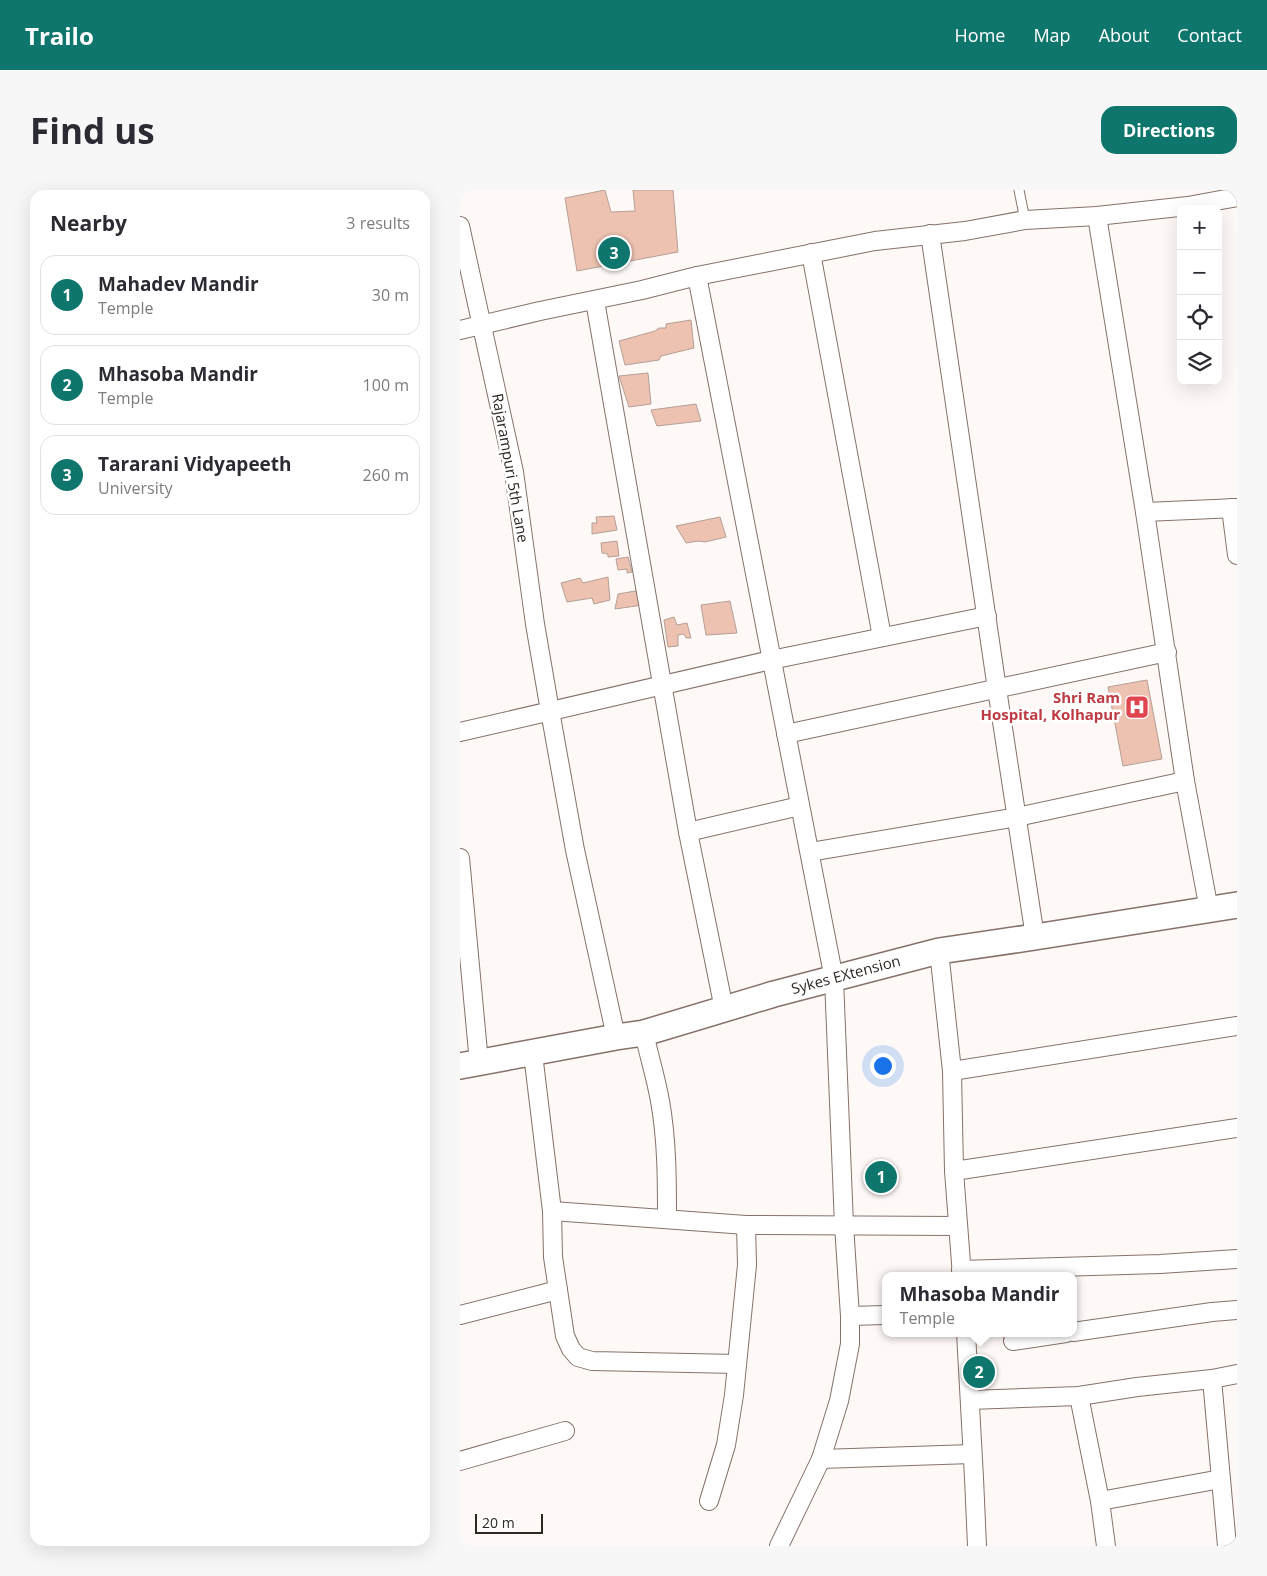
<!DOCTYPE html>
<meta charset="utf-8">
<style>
body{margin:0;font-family:"Open Sans",sans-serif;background:#f7f7f7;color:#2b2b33}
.controls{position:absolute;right:15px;top:15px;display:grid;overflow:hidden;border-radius:10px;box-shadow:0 5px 20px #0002}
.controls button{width:45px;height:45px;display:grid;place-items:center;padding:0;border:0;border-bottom:1px solid #e1e1e2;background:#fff;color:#2b2b33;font:25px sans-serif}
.scale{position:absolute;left:15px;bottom:12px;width:68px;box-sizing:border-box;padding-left:5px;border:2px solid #2f2723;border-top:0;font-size:14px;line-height:18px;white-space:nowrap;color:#2f2723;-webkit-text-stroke:4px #fff;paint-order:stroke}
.you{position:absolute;left:422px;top:875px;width:18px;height:18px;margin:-12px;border:4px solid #fff;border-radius:50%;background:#1a73e8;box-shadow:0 0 0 8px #1a73e833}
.badge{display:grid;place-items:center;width:32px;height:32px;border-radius:50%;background:#0f766e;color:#fff;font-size:16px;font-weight:700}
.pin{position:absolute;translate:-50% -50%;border:2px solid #fff;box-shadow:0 1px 5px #0006}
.popup{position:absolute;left:422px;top:1082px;width:195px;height:65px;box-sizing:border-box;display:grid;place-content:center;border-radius:10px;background:#fff;filter:drop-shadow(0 1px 4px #0005);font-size:16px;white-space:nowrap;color:#7c7c81}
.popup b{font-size:19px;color:#2b2b33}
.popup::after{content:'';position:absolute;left:50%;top:100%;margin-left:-10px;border:10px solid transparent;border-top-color:#fff}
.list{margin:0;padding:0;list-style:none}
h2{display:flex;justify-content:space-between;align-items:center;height:65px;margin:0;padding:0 20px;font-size:21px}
h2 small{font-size:16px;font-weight:400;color:#7c7c81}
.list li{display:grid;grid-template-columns:32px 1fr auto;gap:15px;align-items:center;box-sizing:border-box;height:80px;margin:0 10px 10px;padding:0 10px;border:1px solid #e1e1e2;border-radius:15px}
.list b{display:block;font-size:19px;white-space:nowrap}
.list p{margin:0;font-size:16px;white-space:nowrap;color:#7c7c81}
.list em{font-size:16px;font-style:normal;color:#7c7c81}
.icon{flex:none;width:28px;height:28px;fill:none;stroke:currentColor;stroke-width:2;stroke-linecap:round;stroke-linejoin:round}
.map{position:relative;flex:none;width:777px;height:1356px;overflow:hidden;border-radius:15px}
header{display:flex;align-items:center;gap:30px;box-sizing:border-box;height:70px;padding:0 25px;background:#0f766e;color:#fff}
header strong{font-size:24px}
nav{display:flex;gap:28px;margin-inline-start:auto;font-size:18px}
.intro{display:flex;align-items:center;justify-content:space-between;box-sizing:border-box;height:120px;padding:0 30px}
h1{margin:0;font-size:35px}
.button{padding:12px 22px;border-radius:15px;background:#0f766e;color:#fff;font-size:18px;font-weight:700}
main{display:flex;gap:30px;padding:0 30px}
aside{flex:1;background:#fff;border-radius:15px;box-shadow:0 5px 20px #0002}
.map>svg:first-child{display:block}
</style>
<header>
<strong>Trailo</strong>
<nav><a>Home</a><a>Map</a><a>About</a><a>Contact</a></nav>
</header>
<div class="intro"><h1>Find us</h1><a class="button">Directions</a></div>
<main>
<aside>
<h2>Nearby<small>3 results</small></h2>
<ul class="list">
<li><span class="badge">1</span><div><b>Mahadev Mandir</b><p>Temple</p></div><em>30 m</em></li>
<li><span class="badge">2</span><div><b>Mhasoba Mandir</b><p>Temple</p></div><em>100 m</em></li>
<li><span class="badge">3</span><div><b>Tararani Vidyapeeth</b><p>University</p></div><em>260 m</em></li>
</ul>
</aside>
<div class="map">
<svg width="777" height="1356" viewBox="0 0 777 1356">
<rect width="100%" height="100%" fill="#fef9f7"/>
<g fill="#edc2b0" stroke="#b59f96">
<polygon points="145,0 151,22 175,21 173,0 213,0 218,62 117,81 105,8"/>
<polygon points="231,130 234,158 201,166 199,170 165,175 159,151 195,141 199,138 206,138 206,134"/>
<polygon points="188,183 191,214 169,217 159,186"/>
<polygon points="236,214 241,231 197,236 191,220"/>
<polygon points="154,326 157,340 132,344 132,333 137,333 136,327"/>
<polygon points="260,327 266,347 245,352 238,351 226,353 216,336"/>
<polygon points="157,351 159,366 148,367 148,364 142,363 141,353"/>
<polygon points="168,367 172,382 167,383 167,379 158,380 156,369"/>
<polygon points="148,387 150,410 134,414 132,408 107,412 101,393 120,388 123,393"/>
<polygon points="181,400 183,415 155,419 158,404"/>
<polygon points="270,411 277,443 246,445 241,415"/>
<polygon points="214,427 217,435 227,433 231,448 226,448 224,444 218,445 218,456 208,457 204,430"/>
<polygon points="687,490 702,569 663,576 648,497"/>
</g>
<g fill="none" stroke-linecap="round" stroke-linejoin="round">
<g stroke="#867168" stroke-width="11">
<polyline id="lane" points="559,0 565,30"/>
</g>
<g stroke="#867168" stroke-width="20">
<g id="street">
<polyline points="637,26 685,322 725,591 749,720"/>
<polyline points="0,36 54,282 75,434 90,521 115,660 156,847"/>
<polyline points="470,44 537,499 575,747"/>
<polyline points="351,63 422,447"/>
<polyline points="237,86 374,789 384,1035 390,1126 390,1154 379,1211 361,1269 319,1356"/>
<polyline points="135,111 228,642 264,819"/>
<polyline points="0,140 80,121 182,100 237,86 415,51 505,41 565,30 637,26 728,16 777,7"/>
<polyline points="771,318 777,365"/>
<polyline points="685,322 777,318"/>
<polyline points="0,542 311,470 527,426"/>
<polyline points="326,544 707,462"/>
<polyline points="228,642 340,616"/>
<polyline points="350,662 557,627 725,591"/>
<polyline points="0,668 19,873"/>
<polyline points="479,761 492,881 494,981 502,1086"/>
<path d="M184 843C189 866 196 888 200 911 207 950 207 989 207 1029"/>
<polyline points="73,864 92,1021 93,1067 105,1146 111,1159 118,1167 132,1171 277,1174"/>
<polyline points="492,881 777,836"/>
<polyline points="494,981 777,938"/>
<polyline points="92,1021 286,1035 498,1036"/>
<polyline points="501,1080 700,1074 777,1069"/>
<polyline points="0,1125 98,1100"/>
<polyline points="390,1126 425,1125"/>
<polyline points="613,1142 752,1122 777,1120"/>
<polyline points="506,1143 514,1288 517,1356"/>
<polyline points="553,1151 606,1143"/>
<polyline points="752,1189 767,1356"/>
<polyline points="619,1206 640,1311 646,1356"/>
<polyline points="510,1210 619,1206 677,1197 752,1189 777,1184"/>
<polyline points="361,1269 512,1264"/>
<polyline points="0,1271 105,1241"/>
<polyline points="249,1311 266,1255 274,1205 287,1075 286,1035"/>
<polyline points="640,1311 761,1289"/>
</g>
</g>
<g stroke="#867168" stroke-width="28">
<polyline id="secondary" points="0,876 156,847 184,843 314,804 479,761 575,747 777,715"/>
</g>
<use href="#lane" stroke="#fff" stroke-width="9"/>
<use href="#street" stroke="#fff" stroke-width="18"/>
<use href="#secondary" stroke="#fff" stroke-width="25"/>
</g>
<defs>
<g id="hospital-square" transform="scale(1.25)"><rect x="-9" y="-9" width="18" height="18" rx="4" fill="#e0444e" stroke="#fff"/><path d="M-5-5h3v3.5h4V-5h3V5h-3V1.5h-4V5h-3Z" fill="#fff"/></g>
</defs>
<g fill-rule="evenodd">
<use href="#hospital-square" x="677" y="517"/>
</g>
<g text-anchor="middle" stroke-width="5" stroke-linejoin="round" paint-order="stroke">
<g font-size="15" fill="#2f2723" stroke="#fff">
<text transform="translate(50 278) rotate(80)" y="5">Rajarampuri 5th Lane</text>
<text transform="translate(386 785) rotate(-15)" y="5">Sykes EXtension</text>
</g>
<g font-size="15" font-weight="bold" fill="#be3a42" stroke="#fff" text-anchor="end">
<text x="660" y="513">Shri Ram<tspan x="660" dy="17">Hospital, Kolhapur</tspan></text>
</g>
</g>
</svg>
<div class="controls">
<button>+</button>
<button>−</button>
<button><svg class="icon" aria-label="locate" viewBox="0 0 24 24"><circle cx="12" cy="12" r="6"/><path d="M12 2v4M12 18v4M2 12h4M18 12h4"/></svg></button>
<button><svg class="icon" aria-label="layers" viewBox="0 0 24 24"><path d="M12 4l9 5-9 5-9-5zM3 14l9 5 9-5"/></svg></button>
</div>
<div class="scale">20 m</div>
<div class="you"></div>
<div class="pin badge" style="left:421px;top:987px">1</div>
<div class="pin badge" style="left:519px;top:1182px">2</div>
<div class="popup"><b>Mhasoba Mandir</b>Temple</div>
<div class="pin badge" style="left:154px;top:63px">3</div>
</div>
</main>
